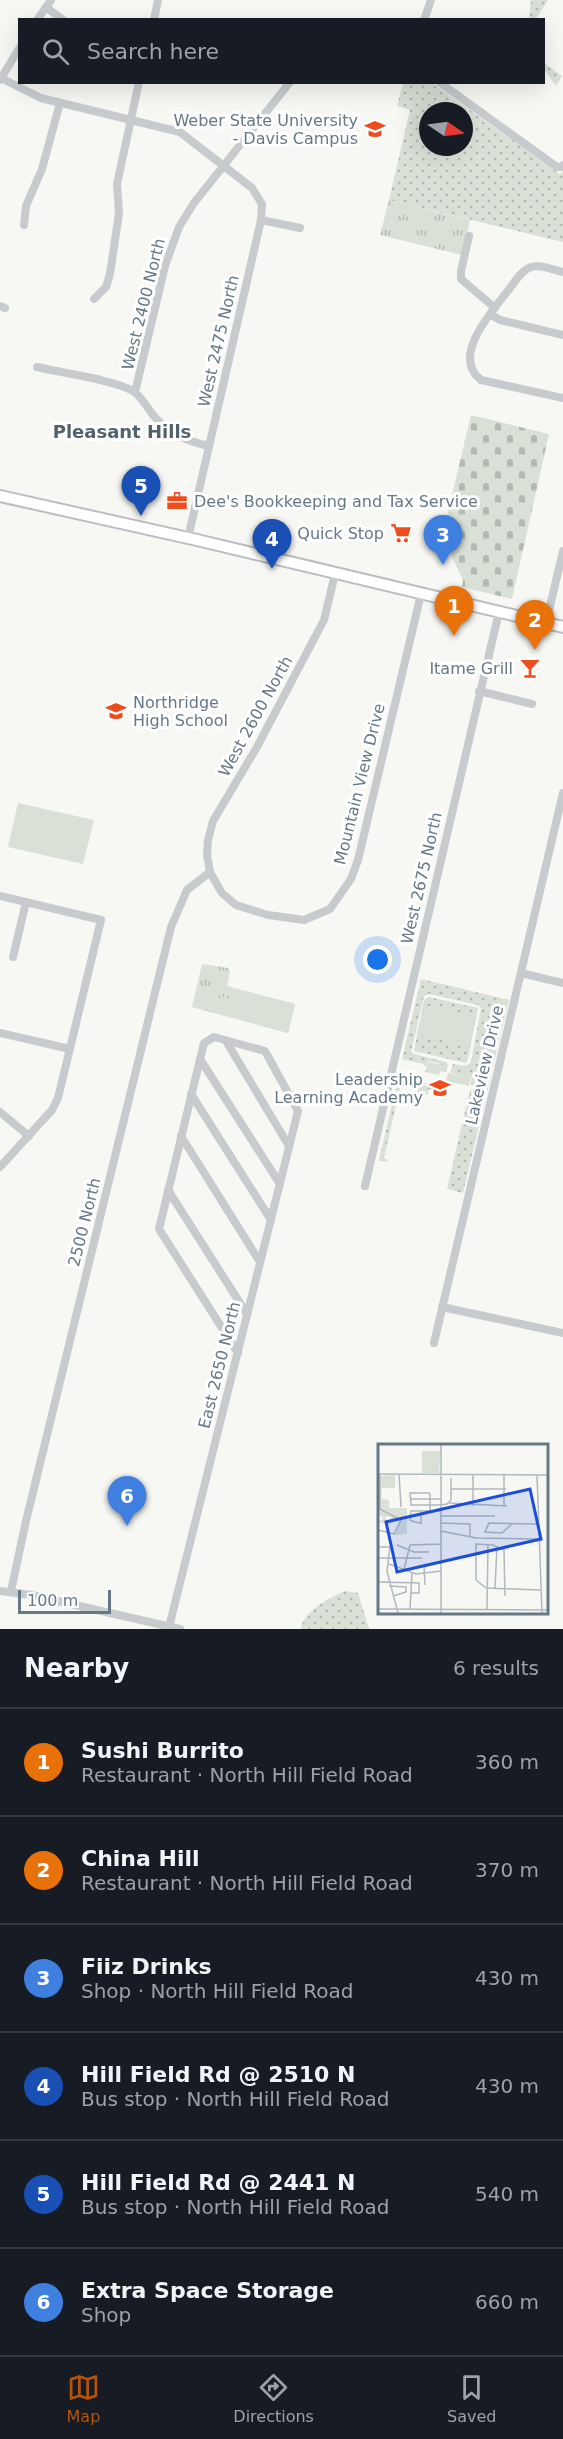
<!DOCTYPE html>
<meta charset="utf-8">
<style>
body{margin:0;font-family:"DejaVu Sans",sans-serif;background:#242831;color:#f1f3f6}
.compass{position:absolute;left:419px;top:102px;width:54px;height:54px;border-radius:50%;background:#171b24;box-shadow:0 6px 24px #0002;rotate:103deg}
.scale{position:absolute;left:18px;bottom:15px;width:93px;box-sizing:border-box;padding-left:6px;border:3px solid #647887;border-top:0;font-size:16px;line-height:21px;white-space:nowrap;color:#647887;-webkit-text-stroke:4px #fff;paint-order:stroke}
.you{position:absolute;left:378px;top:960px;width:21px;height:21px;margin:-15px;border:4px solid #fff;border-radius:50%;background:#1a73e8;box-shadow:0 0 0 9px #1a73e833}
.badge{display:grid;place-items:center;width:39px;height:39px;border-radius:50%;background:#b45309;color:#fff;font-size:20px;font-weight:700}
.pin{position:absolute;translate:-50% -50px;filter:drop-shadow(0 2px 3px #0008)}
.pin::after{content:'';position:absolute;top:32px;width:21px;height:18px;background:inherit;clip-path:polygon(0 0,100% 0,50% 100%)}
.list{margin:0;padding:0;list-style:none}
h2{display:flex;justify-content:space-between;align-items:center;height:78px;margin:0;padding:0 24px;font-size:26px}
h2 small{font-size:20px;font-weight:400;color:#9ea1a6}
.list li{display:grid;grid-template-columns:39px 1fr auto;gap:18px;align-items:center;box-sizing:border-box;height:108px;padding:0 24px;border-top:2px solid #363941}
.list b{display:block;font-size:22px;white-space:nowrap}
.list p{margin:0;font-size:20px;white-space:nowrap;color:#9ea1a6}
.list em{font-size:20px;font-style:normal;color:#9ea1a6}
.icon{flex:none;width:33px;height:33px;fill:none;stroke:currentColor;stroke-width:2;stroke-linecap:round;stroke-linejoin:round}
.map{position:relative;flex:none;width:563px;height:1629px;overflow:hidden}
.search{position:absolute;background:#171b24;box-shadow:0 6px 24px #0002;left:18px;right:18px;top:18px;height:66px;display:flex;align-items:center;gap:15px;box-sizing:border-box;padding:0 21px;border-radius:0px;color:#9ea1a6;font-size:22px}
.sheet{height:726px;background:#171b24}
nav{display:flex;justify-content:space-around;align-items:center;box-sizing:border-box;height:84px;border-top:2px solid #363941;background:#171b24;font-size:16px;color:#9ea1a6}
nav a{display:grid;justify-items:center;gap:3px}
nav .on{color:#b45309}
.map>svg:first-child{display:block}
</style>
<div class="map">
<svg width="563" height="1629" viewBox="0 0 563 1629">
<defs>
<pattern id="grass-dots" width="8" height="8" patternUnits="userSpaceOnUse" patternTransform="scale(1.5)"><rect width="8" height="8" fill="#d9e0d5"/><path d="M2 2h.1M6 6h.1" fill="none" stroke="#b4bab2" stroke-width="1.8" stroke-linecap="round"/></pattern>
<pattern id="cemetery-stones" width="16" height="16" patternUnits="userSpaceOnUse" patternTransform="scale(1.5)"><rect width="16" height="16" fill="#d9e0d5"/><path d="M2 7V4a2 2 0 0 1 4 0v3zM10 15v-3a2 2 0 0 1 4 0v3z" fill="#b4bab2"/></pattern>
<pattern id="park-tufts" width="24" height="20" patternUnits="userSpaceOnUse" patternTransform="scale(1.5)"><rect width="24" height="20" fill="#d9e0d5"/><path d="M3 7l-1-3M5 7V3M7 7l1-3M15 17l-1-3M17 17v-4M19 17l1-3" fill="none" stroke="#b4bab2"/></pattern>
</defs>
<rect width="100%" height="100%" fill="#f7f7f4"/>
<g fill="url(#grass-dots)" fill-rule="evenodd">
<polygon points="531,0 548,0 536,19 529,19"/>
<polygon points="544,63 562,76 556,86 544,69"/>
<path d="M403 83H432L560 174 563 171V242L389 200 410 110 397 106ZM428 111H464V147H428Z"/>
<polygon points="421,979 509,1000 463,1193 447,1189 470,1090 472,1091 474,1086 471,1085 472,1078 450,1073 453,1064 466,1066 471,1062 481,1008 478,1005 429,994 424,996 411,1052 414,1054 446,1062 448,1065 446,1072 440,1071 441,1064 428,1061 426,1067 423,1064 402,1059"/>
<polygon points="429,997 478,1008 468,1059 466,1063 414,1051 424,1000"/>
<polygon points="399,1074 408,1078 402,1079 384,1158 388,1160 387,1162 379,1160"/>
<polygon points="420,1082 440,1086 439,1092 429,1089 427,1095 413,1095 416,1084"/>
<path d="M344 1591 358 1593 369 1629H301C303 1611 330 1598 344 1591Z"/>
</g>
<polygon fill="url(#cemetery-stones)" points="471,415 549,434 512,599 462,587 463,580 449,551 445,525"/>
<g fill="url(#park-tufts)">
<polygon points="389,200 470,220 462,255 380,235"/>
<polygon points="202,964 228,968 230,971 227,986 295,1004 288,1033 192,1007"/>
<polygon points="428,1062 442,1065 439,1075 425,1072"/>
</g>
<g fill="#d9e0d5">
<polygon points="18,803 94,820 83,864 8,847"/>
<polygon points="237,989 295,1004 288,1033 230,1017"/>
<polygon points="220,996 231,999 228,1012 217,1010"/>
<polygon points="424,1005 476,1017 470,1047 417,1034"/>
<polygon points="448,1073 471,1078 469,1086 446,1081"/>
</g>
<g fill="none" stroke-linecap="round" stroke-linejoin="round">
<g stroke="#babec2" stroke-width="14">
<polyline id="major" points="0,496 197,540 563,627"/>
</g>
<g stroke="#c7cbce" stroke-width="8">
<polyline points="46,7 63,20"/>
<polyline points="37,20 51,0"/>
<polyline points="154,20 158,0"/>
<polyline points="424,20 431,0"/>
<polyline points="1,78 41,98 180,132 252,188 262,204 261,220 188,538"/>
<polyline points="0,80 20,47"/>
<polyline points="439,82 557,167 561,167 563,165"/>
<polyline points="261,220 300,228"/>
<polyline points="24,225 26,206 42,169 60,103"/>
<polyline points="469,236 461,271 461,279 495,308"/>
<path d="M563 272C553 270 541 264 531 267 521 270 513 285 506 293 490 314 451 357 481 380L563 398"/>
<polyline points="94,299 106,287 110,274 119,213 117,184 139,82"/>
<polyline points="0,306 5,308"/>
<polyline points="490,314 500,320 563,335"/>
<path d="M37 367C57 372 122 381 136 393 142 399 148 408 153 415 168 433 186 441 209 446"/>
<polyline points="135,392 165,266 179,227 194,203 290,82"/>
<polyline points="335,574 324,620 257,747 213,821 208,840 207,855 210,872 222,893 236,905 268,915 304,920 330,909 351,879 358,860 421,594"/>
<polyline points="546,623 563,551"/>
<polyline points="479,691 532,704"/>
<polyline points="0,896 101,920 58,1098 52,1110 0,1167"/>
<polyline points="13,957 26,902"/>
<polyline points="521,973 563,983"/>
<polyline points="0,1033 70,1049"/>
<polyline points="226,1041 289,1146"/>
<polyline points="200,1059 280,1184"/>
<polyline points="191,1094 271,1220"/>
<polyline points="0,1112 29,1136"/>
<polyline points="181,1136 260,1262"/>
<polyline points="365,1186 499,612"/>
<polyline points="168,1190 247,1314"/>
<polyline points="442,1307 563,1333"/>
<polyline points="434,1343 563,793"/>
<polyline points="0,1591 31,1595 180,1629"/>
<polyline points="11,1591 26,1521 171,927 187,890 210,872"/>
<polyline points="169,1627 298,1111 265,1051 214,1037 204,1043 159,1229 238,1353"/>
</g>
<use href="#major" stroke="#fff" stroke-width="10"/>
</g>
<defs>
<g id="university-bare" transform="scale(1.62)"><path d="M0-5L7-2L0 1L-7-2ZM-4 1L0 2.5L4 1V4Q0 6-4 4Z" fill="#ef4c1d" stroke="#fff" stroke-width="2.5" paint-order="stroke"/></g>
<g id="office-bare" transform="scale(1.62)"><path d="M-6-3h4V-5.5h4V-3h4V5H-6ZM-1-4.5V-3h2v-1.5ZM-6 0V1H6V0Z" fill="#ef4c1d" stroke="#fff" stroke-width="2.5" paint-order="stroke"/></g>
<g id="supermarket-bare" transform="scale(1.62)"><path d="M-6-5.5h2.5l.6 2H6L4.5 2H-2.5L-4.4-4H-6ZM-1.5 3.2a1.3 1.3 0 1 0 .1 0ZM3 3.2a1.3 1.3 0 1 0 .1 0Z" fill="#ef4c1d" stroke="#fff" stroke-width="2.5" paint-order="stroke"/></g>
<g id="bar-bare" transform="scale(1.62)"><path d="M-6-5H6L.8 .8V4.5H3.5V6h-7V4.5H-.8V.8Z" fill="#ef4c1d" stroke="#fff" stroke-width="2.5" paint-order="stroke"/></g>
<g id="school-bare" transform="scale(1.62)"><path d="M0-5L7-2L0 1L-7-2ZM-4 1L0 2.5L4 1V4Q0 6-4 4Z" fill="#ef4c1d" stroke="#fff" stroke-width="2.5" paint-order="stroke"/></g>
</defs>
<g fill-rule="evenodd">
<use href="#university-bare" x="375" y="129"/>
<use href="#office-bare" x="177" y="501"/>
<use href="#supermarket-bare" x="401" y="533"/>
<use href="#bar-bare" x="530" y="668"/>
<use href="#school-bare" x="116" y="711"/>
<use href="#school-bare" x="440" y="1088"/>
</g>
<g text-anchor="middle" stroke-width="6" stroke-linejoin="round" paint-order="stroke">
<g font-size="16" fill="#647887" stroke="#fff" text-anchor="end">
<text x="358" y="126">Weber State University<tspan x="358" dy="18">- Davis Campus</tspan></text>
<text x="194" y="507" text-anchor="start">Dee's Bookkeeping and Tax Service</text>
<text x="384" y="539">Quick Stop</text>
<text x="513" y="674">Itame Grill</text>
<text x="133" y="708" text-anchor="start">Northridge<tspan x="133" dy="18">High School</tspan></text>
<text x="423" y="1085">Leadership<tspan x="423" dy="18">Learning Academy</tspan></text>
</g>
<g font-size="16" fill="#647887" stroke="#fff">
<text transform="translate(143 304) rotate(-76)" y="6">West 2400 North</text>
<text transform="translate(218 341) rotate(-77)" y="6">West 2475 North</text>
<text transform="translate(255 716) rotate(-61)" y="6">West 2600 North</text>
<text transform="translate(359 784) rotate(-76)" y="6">Mountain View Drive</text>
<text transform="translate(421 878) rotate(-77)" y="6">West 2675 North</text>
<text transform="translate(484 1065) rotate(-77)" y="6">Lakeview Drive</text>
<text transform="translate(84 1222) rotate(-76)" y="6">2500 North</text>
<text transform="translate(219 1365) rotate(-76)" y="6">East 2650 North</text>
</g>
<g font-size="18" font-weight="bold" fill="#53616c" stroke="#fff">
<text x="122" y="438">Pleasant Hills</text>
</g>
</g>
<g transform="translate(378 1444)">
<rect width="170" height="170" fill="#f7f7f4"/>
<path d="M0 31 4 66 3 32 17 31V44H4V55L11 56V64H29V90L17 91 23 76 17 74 14 79 12 72 7 73 12 81 0 78 6 74 0 71Z" fill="#d9e0d5"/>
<path d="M44 7H63L61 29H44Z" fill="#d9e0d5"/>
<path fill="none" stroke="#afb9be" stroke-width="1.5" d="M0 30 170 31M21 30 23 63M126 31V62M159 31 164 169M73 45H128M32 55H63M71 59 129 62M95 62V31M52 67V50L51 49H32L33 61H62L69 60 73 56V34M63 72H117M37 78 32 76 33 67H63M37 78 43 79V67M63 79 92 80V92M134 80 124 89 107 88 111 79 159 80M0 86 16 90 23 76 2 65V30M63 87 98 94 159 95M19 101 36 108H51M0 103H12L9 127 20 169M0 114H44M11 120 38 130 63 127M46 121 47 141M26 126 32 101 63 100M98 136V100L115 101 126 106 127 152M98 136 108 144 162 146M0 138 41 139V149H33M11 142 28 143V148L15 152M117 144 119 102M0 165 170 166M32 165 34 129M109 165 110 100M63 169V0"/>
<path fill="#1d4ed8" fill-opacity="0.15" stroke="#1d4ed8" stroke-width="3" d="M152 45 163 95 19 128 8 78Z"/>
<rect width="170" height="170" fill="none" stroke="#647887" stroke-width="3"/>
</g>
</svg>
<svg class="compass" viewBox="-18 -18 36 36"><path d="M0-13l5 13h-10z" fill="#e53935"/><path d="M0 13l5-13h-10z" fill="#9ea1a6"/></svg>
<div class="scale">100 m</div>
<div class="you"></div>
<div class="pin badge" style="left:454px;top:636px;background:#e8710a">1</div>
<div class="pin badge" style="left:535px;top:650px;background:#e8710a">2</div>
<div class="pin badge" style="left:443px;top:565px;background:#3f7fe0">3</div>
<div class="pin badge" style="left:272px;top:569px;background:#1a4fb4">4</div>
<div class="pin badge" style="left:141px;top:516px;background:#1a4fb4">5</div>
<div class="pin badge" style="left:127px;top:1526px;background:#3f7fe0">6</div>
<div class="search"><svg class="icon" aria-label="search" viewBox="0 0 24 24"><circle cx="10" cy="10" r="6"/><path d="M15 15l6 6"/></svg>Search here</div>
</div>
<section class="sheet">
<h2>Nearby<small>6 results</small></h2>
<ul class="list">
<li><span class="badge" style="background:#e8710a">1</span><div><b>Sushi Burrito</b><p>Restaurant · North Hill Field Road</p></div><em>360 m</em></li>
<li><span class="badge" style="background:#e8710a">2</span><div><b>China Hill</b><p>Restaurant · North Hill Field Road</p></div><em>370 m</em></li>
<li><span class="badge" style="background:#3f7fe0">3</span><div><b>Fiiz Drinks</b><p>Shop · North Hill Field Road</p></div><em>430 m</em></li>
<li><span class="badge" style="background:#1a4fb4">4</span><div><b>Hill Field Rd @ 2510 N</b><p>Bus stop · North Hill Field Road</p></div><em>430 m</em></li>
<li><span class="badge" style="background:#1a4fb4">5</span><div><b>Hill Field Rd @ 2441 N</b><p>Bus stop · North Hill Field Road</p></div><em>540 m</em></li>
<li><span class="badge" style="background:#3f7fe0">6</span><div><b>Extra Space Storage</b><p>Shop</p></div><em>660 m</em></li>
</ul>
</section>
<nav>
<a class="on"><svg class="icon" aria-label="map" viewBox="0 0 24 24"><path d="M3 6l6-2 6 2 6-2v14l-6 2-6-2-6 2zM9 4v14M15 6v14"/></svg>Map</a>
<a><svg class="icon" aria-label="directions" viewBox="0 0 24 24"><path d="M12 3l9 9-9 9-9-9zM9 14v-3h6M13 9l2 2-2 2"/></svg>Directions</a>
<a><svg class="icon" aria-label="saved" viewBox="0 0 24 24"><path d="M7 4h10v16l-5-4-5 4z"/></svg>Saved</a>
</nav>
